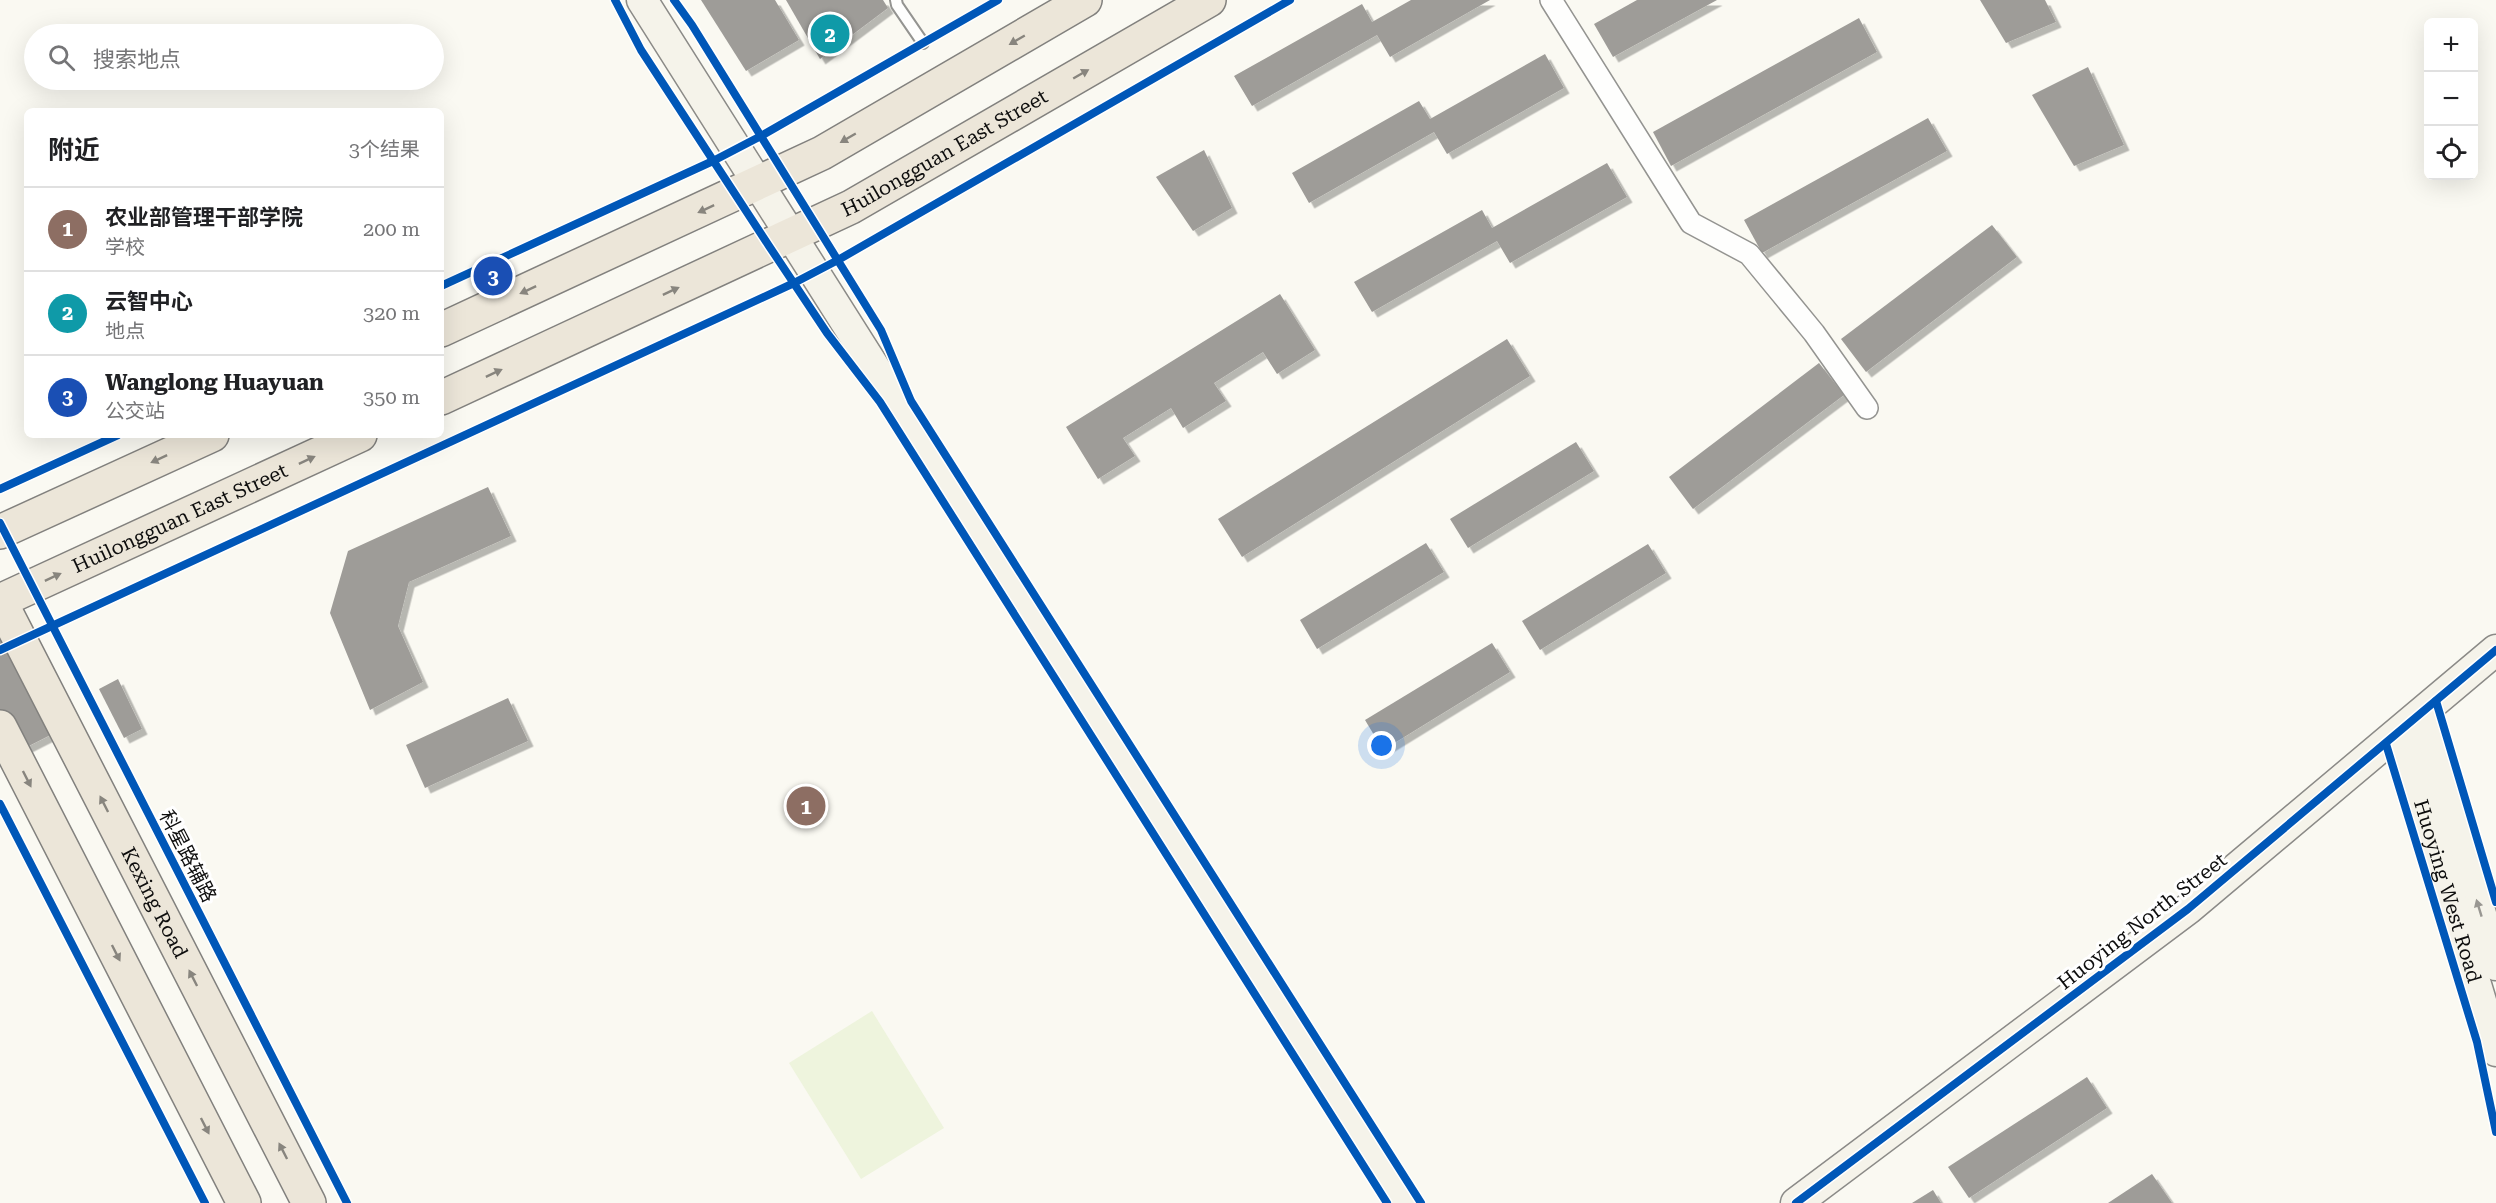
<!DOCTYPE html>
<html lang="zh">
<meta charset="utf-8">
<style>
body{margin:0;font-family:"Roboto Serif","Noto Sans SC",serif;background:#f2f2f2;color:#202124}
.controls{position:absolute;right:18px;top:18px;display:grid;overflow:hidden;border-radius:9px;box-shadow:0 6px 24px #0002}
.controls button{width:54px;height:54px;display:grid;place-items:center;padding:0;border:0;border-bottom:2px solid #e0e0e0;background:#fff;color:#202124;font:30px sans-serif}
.you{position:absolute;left:1382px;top:746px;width:21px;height:21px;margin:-15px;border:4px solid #fff;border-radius:50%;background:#1a73e8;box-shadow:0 0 0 9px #1a73e833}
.badge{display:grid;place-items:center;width:39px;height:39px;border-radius:50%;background:#61605e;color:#fff;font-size:20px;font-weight:700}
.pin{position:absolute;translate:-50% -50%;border:3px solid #fff;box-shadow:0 2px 6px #0006}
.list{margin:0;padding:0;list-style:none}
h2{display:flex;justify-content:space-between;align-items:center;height:78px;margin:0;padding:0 24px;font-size:26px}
h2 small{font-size:20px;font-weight:400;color:#757577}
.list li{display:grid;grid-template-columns:39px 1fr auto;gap:18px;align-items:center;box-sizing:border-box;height:84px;padding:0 24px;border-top:2px solid #e0e0e0}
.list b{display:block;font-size:22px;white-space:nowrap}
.list p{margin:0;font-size:20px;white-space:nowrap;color:#757577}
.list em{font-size:20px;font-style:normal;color:#757577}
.icon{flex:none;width:33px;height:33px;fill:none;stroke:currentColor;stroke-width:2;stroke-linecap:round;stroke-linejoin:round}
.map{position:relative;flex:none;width:2496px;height:1203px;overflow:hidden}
.search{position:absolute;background:#fff;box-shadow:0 6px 24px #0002;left:24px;top:24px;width:420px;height:66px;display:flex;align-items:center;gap:15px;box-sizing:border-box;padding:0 21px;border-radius:33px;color:#757577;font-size:22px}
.panel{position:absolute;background:#fff;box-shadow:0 6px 24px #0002;left:24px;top:108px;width:420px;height:330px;border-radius:9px}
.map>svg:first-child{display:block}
</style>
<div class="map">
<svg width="2496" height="1203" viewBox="0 0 2496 1203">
<defs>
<filter id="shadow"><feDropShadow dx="5.5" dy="5.5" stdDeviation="0" flood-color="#0004"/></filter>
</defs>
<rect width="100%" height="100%" fill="#faf9f2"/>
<polygon fill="#eef4dd" points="872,1011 944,1128 861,1179 789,1063"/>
<g fill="#9e9c98" filter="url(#shadow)">
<polygon points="701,0 775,0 799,40 746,71"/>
<polygon points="786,0 883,0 888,8 820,59"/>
<polygon points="1411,0 1490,0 1390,57 1377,35 1252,106 1234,76 1362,4 1372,22"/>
<polygon points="1637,0 1717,0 1613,57 1594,24"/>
<polygon points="1980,0 2045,0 2056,22 2006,43"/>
<polygon points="1859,18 1877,52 1671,166 1653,132"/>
<polygon points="1545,54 1564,88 1447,154 1434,132 1309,203 1292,173 1419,101 1430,119"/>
<polygon points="2088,67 2124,145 2074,166 2032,95"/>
<polygon points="1928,118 1947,151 1762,253 1744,220"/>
<polygon points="1204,150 1232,208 1193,231 1156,177"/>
<polygon points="1607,163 1627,197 1510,263 1497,241 1372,312 1354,282 1482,210 1492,228"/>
<polygon points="1992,225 2017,257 1866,372 1841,339"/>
<polygon points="1280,294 1315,350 1277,374 1263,352 1214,383 1226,401 1183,428 1171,408 1123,438 1135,456 1098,479 1066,427"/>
<polygon points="1507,339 1530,376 1242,557 1218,519"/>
<polygon points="1819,363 1844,395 1693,509 1669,477"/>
<polygon points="1576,442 1594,471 1468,548 1450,519"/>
<polygon points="488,487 511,536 409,582 398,626 423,682 370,710 330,613 348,551"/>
<polygon points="1426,543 1444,572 1317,649 1300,620"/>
<polygon points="1648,544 1666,573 1540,650 1522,621"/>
<polygon points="0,583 70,725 13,754 0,728"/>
<polygon points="1492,643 1510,672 1383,750 1365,720"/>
<polygon points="118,679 142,729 124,738 99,689"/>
<polygon points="508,698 528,741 425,788 406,745"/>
<polygon points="2087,1077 2107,1108 1969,1198 1948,1167"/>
<polygon points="2152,1174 2172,1203 2108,1203"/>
<polygon points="1933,1190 1941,1203 1912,1203"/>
</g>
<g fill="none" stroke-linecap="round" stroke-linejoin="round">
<g stroke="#949491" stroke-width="14">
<polyline id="lane" points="896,0 897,5 923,43"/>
</g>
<g stroke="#949491" stroke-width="24">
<polyline id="street" points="1551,0 1691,223 1749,254 1814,333 1867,408"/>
</g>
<g stroke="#8b8a87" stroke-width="33">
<g id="secondary">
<polyline points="642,0 1403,1203"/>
<polyline points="2422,714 2496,965"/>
<path id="s1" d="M2400 732 2496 1051"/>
<polyline points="1796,1203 2188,909 2496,650"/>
</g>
</g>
<g stroke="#82817e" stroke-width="36">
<g id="primary">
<polyline points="441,330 822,153 1085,0"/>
<path id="s2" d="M441 398 851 207 1209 0"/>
<polyline points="0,532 212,435"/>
<path id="s3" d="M0 601 309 1203"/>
<path id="s4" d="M0 601 360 435"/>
<polyline points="0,727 244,1203"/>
</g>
</g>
<use href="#lane" stroke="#fefefd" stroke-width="10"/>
<use href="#street" stroke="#fefefd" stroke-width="21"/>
<use href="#secondary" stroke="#f5f3ea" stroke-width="30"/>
<use href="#primary" stroke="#ece6d9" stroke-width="33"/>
<g stroke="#fff" stroke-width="11">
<g id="cycleway">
<polyline points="615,0 641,50 769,246 827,333 880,402 1387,1203"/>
<polyline points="674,0 692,25 881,330 911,401 1421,1203"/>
<polyline points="441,286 713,161 761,136 998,0"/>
<polyline points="0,489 118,435"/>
<polyline points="0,523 347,1203"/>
<polyline points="0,650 794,283 838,260 1290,0"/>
<polyline points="2436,701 2496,902"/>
<polyline points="2386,744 2477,1042 2496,1132"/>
<polyline points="0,804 205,1203"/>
<polyline points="1796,1203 2188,909 2496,650"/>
</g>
</g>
<use href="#cycleway" stroke="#0057b8" stroke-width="8"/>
</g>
<defs><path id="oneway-solid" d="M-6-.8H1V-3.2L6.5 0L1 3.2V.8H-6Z" transform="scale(1.5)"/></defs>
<g fill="#88857e">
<use href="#oneway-solid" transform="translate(1017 40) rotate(150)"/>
<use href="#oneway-solid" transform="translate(1081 74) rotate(-30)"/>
<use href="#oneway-solid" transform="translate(848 138) rotate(150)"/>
<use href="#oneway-solid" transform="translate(706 209) rotate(155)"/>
<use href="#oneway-solid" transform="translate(528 290) rotate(155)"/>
<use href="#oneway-solid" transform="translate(671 291) rotate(-25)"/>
<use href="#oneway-solid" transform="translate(494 373) rotate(-25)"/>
<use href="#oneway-solid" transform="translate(159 459) rotate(155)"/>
<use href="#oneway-solid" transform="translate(307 460) rotate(-25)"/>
<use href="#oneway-solid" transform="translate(53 577) rotate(-25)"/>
<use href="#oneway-solid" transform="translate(27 779) rotate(63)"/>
<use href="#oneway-solid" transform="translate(104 804) rotate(-117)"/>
<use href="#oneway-solid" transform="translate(116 953) rotate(63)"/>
<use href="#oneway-solid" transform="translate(193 978) rotate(-117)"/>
<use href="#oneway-solid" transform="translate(205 1126) rotate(63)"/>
<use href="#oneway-solid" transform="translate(283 1151) rotate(-117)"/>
</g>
<use fill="#999792" href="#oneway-solid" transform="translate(2479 908) rotate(-107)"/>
<g text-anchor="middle" stroke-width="6" stroke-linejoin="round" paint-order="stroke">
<g font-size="20" fill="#0e0e0e" stroke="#fff">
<text dy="7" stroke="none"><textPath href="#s2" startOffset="560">Huilongguan East Street</textPath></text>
<text dy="7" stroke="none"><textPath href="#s4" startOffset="198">Huilongguan East Street</textPath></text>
<text transform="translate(188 856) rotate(63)" y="7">科星路辅路</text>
<text dy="7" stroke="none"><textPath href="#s1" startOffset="166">Huoying West Road</textPath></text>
<text dy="7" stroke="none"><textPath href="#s3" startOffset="339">Kexing Road</textPath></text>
<text transform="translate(2142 921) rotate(-38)" y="7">Huoying North Street</text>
</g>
</g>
</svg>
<div class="controls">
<button>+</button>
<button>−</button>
<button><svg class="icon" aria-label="locate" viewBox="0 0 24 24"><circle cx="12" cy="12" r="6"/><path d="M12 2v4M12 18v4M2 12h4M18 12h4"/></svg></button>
</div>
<div class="you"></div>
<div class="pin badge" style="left:806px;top:806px;background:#8d6e63">1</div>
<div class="pin badge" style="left:830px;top:34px;background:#0f9aa8">2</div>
<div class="pin badge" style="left:493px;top:276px;background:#1a4fb4">3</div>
<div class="search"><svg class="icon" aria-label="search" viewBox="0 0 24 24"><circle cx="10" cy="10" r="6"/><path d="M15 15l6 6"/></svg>搜索地点</div>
<section class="panel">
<h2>附近<small>3个结果</small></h2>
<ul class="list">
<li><span class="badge" style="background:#8d6e63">1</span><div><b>农业部管理干部学院</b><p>学校</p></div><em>200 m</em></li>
<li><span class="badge" style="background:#0f9aa8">2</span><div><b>云智中心</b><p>地点</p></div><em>320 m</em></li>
<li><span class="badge" style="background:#1a4fb4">3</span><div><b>Wanglong Huayuan</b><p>公交站</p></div><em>350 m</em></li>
</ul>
</section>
</div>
